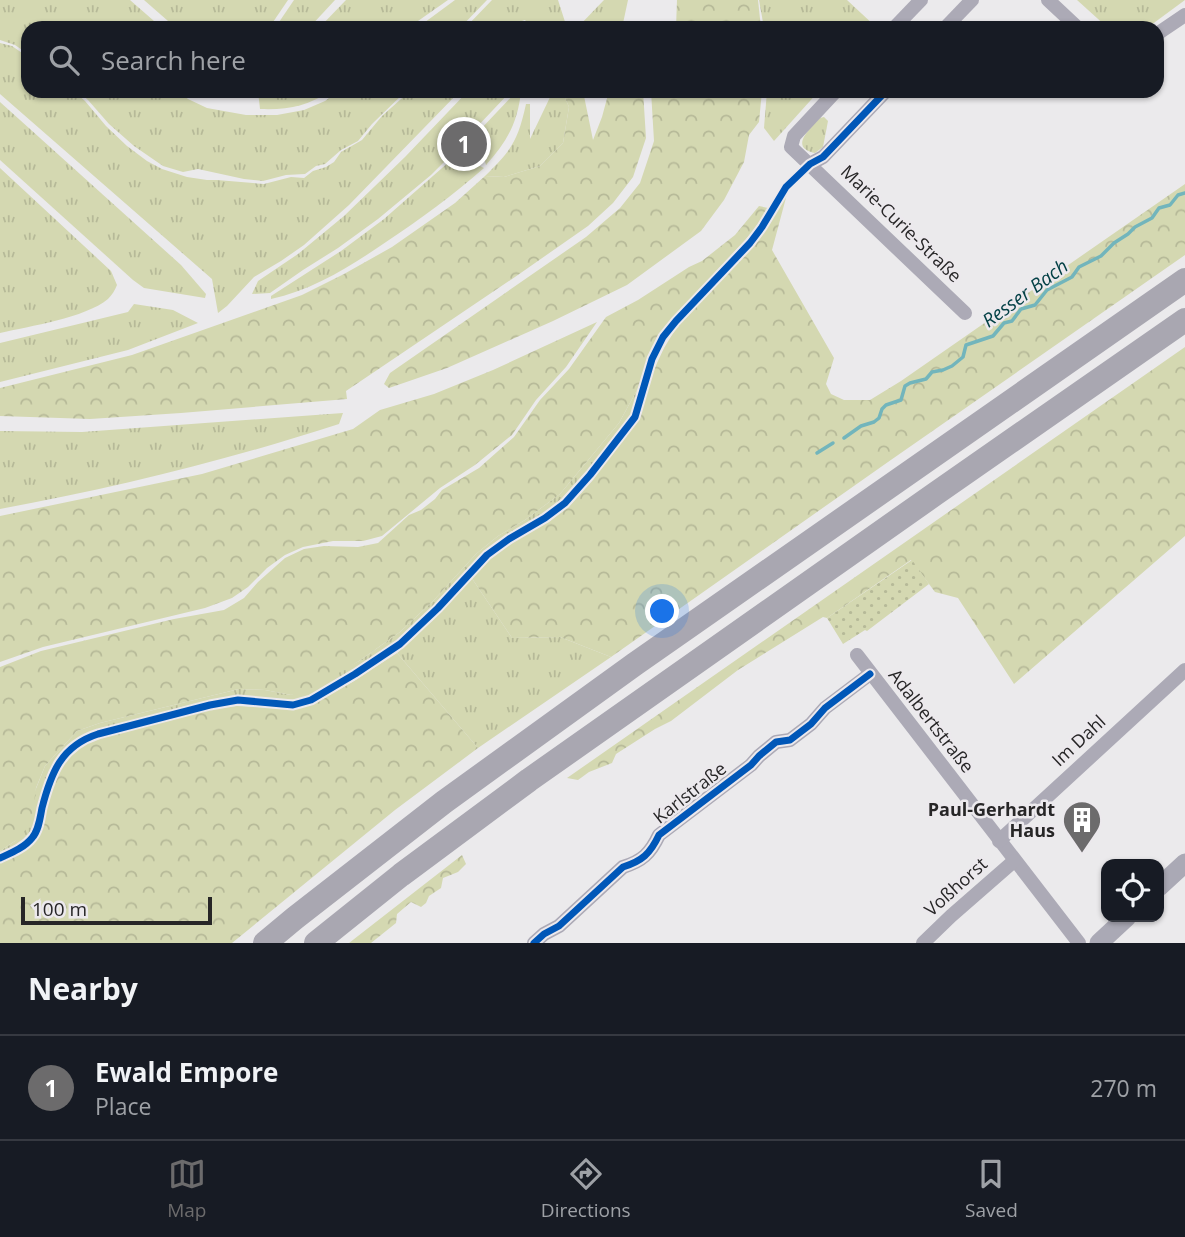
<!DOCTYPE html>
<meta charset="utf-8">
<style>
body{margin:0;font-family:"Open Sans",sans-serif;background:#242831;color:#f1f3f6}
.controls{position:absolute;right:21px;bottom:21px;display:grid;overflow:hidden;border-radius:14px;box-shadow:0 2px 5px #0004}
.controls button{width:63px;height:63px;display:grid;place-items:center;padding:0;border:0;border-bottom:2px solid #363941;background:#171b24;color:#f1f3f6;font:35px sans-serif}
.scale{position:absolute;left:21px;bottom:18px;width:191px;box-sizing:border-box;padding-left:7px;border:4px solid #272627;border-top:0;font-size:19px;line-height:24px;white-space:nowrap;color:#272627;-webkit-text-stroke:5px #ece9ed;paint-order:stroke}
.you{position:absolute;left:663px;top:612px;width:24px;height:24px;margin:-18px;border:5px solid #fff;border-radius:50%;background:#1a73e8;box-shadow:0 0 0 10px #1a73e833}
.badge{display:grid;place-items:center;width:46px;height:46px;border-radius:50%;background:#6c6b6c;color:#fff;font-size:23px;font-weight:700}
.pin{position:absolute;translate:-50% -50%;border:4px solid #fff;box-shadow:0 2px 7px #0006}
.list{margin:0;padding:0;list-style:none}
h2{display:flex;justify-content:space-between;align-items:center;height:91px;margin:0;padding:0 28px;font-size:30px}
h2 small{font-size:23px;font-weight:400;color:#9ea1a6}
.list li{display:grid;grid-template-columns:46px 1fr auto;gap:21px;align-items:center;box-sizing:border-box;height:105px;padding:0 28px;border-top:2px solid #363941}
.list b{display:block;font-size:26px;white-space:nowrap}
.list p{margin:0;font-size:23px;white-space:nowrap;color:#9ea1a6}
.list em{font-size:23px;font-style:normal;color:#9ea1a6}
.icon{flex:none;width:38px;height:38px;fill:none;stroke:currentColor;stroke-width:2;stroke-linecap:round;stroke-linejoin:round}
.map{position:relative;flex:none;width:1185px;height:943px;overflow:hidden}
.search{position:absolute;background:#171b24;box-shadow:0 2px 5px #0004;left:21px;right:21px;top:21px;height:77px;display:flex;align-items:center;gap:18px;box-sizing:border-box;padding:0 24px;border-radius:21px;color:#9ea1a6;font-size:26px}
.sheet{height:196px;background:#171b24}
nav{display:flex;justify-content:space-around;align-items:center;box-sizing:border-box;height:98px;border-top:2px solid #363941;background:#171b24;font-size:19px;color:#9ea1a6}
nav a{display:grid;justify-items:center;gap:4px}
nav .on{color:#6c6b6c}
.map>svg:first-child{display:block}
</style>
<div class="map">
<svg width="1185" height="943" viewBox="0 0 1185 943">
<defs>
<pattern id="grass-tufts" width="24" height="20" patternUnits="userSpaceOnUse" patternTransform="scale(1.75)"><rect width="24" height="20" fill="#d4d8b1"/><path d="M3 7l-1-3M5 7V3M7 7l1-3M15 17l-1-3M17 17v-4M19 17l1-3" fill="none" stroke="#b6b998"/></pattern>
<pattern id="forest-crowns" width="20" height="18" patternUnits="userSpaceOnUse" patternTransform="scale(1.75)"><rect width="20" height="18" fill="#d4d8b1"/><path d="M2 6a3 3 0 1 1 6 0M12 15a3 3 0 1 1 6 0" fill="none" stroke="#b6b998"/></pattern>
<pattern id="park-dots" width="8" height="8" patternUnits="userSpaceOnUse" patternTransform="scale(1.75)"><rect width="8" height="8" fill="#d4d8b1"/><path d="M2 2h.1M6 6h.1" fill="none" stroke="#b6b998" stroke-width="1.8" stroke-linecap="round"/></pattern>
</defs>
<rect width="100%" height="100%" fill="#ebeaec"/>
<g fill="url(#grass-tufts)">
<polygon points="0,0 130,0 162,28 28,28 28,54 15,45 0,40"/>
<polygon points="144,0 288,0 269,28 176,28"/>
<polygon points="294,0 335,0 309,28 275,28"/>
<polygon points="346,0 448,0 408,28 319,28"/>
<polygon points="455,0 487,0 460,28 417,28"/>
<polygon points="492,0 558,0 567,28 531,28 525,20 519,22 516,28 465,28"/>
<polygon points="604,0 628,0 622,28 577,28"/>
<polygon points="759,0 847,0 876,27 764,28"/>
<polygon points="1077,0 1185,0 1147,28 1108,28"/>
<polygon points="0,43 12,46 28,57 28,91 74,91 85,101 106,126 127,146 147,161 162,169 187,177 207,180 217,180 264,184 291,177 304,178 313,171 326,167 334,162 341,152 362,140 382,116 410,91 460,91 349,205 304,245 281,261 254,277 227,306 218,313 212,279 0,94"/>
<polygon points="78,91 178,91 188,99 207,108 246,115 277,115 304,110 325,101 339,91 406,91 372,124 358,141 341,150 325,164 316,166 305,174 286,175 263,181 244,179 198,169 183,172 163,166 134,146 109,124 88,100"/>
<path d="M258 91H331C307 106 289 110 260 109Z"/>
<polygon points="468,91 511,91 475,129 464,129 448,144 455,151 431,175 378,219 338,248 303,270 270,293 252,294 258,281 298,254 344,216 405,157"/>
<path d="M517 91H521C518 122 507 142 486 165L482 151 474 152 472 150 478 143V132Z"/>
<path d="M553 91H562L569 107 563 143 540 166 504 177 485 176C512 150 518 140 526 104H530V139Z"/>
<polygon points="767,91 819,91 774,141 764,128"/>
<polygon points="0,102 181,265 206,294 205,298 144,288 133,280 0,160"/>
<path d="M824 117 828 121 823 147 815 153C788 147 811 128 820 118Z"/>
<path d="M470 152 472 154V162L484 168C453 195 421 219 386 242 351 266 313 290 271 299V296L341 251 384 219 450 161 457 153 464 158Z"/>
<path d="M0 168 111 271 117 285C115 290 112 295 108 299 85 318 30 326 0 333Z"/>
<polygon points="134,304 173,310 198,323 128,350 0,382 0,343 128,312"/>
<polygon points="643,379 635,411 626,425 572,492 555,507 507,536 478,558 428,613 399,640 354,671 315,695 302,699 283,700 221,698 92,733 78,738 68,747 50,773 44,789 33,829 18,845 0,855 0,851 15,841 45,766 77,731 100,723 239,689 265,690 291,695 359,661 400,632 434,600 476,554 498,536 525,520 560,494 619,423"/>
<path d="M343 413 339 424C228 460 115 488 0 509V431L82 432Z"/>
<polygon points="471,577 512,638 560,637 611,657 478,748 397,653 441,612"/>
</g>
<g fill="url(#forest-crowns)">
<polygon points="677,0 758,0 761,28 676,28"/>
<polygon points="562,91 583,91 593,140 602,117 609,91 643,91 646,138 633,177 613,203 588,226 515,277 346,391 347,399 181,413 90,419 0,416 0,388 132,355 302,295 344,274 392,247 455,203 485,176 504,177 540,166 563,143 569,107"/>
<polygon points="651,91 762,91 759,122 749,135 744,162 724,200 701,231 627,285 553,321 447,368 389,388 384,384 390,373 586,237 620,208 640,183 654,141"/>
<polygon points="1185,184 1185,255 888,462 611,657 560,637 512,638 471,577 491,556 510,542 550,521 571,503 600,470 639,417 651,376 664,348 678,325 758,239 787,194 772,250 834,358 826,384 831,394 844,400 870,400 901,381"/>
<polygon points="759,206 768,208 758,226 667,325 652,347 643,379 619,423 560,494 525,520 498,536 476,554 434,600 400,632 359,661 308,691 291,695 265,690 239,689 100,723 77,731 45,766 36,788 31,824 15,841 0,851 0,667 41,651 174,619 224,610 244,598 258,582 285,558 304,549 324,546 358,547 378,543 409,515 421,510 435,499 442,490 479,468 514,437 540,400 569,369 606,317 638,300 689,267 702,261 735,235"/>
<polygon points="597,322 566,367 536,400 512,435 475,465 440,488 382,536 363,541 333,541 303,547 285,555 267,568 248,587 232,598 205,608 43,647 0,662 0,516 202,474 353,429 380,410 434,394 493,370"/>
<polygon points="1185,347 1185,536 1014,684 958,598 935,592 911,560 827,618 823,617 738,670 671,721 655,729 616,754 612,763 589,772 578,780 567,778"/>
<path d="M397 653 478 748 395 810 232 943H0V862C11 856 23 852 32 842 41 832 44 820 47 807 54 774 64 750 99 738L210 708 237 706 293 708 315 703 354 681Z"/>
<polygon points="462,855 466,864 458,872 443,878 441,888 429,896 426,903 421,907 411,902 397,914 396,923 371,943 349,943"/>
</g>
<polygon fill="url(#park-dots)" points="912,560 929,584 867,631 865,630 843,644 827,618"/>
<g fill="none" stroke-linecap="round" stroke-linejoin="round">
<g stroke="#72b5bc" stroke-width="3.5">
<polyline points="844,438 861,426 874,422 879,418 882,409 886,405 901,400 905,386 910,383 926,379 932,372 943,370 952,366 963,357 966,345 993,336 1004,323 1012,321 1021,309 1035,305 1047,290 1072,277 1079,267 1101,256 1114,243 1128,234 1135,227 1152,218 1159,208 1170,205 1178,195 1185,193"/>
<polyline points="817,453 833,443"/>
</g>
<g stroke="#acaab6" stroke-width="14">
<polyline points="1048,0 1078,28"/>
<polyline points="894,28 921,0"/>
<polyline points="945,28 972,0"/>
<polyline points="1157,34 1185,15"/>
<polyline points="836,91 794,136 791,147 965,313"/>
<polyline points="810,164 823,157 886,91"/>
<polyline points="857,655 1079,943"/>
<polyline points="999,841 1185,670"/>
<path d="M534 943 544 934 559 926 623 867C642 861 650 854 659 835L751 765 759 756 776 742 790 740 811 724 825 708 870 674"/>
<polyline points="923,943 951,916 1014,861"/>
</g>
<g stroke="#aaa9b5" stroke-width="19">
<polyline points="1159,887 1185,863"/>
<polyline points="1099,943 1127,917"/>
</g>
<g stroke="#a9a7b1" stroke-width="24">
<polyline points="265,943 295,918 444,802 635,664 1185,280"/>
<polyline points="316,943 401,875 529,780 935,494 1185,320"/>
</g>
<g stroke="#ece9ed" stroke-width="11">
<g id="cycleway">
<path d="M0 858C11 853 24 848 32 838 39 830 40 818 42 808 51 773 61 746 98 734L210 705 238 700 293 705 311 700 355 674 400 644 438 608 487 555 509 539 545 518 565 503 590 475 635 417 652 359 663 337 676 321 750 243 762 227 786 187 810 164 823 157 886 91"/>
<path d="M534 943 544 934 559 926 623 867C642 861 650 854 659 835L751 765 759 756 776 742 790 740 811 724 825 708 870 674"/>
</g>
</g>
<use href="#cycleway" stroke="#0057b8" stroke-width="7"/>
</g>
<defs>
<g id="building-pin" transform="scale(2.0125)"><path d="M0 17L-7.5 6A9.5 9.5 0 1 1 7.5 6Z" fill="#6c6b6c" stroke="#ece9ed"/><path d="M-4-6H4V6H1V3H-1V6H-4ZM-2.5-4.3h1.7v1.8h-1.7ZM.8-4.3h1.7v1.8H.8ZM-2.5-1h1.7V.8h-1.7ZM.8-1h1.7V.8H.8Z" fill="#fff"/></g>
</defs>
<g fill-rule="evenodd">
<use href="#building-pin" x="1082" y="820"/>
</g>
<g text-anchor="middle" stroke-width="5" stroke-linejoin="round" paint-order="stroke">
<g font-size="18" fill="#272627" stroke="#ece9ed">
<text transform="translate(901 224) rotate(44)" y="6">Marie-Curie-Straße</text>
<text transform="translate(931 721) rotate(52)" y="6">Adalbertstraße</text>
<text transform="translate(1079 741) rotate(-43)" y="6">Im Dahl</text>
<text transform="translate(690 793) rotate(-38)" y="6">Karlstraße</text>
<text transform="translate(956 887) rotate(-42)" y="6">Voßhorst</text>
</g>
<g font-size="18" font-weight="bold" fill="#272627" stroke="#ece9ed" text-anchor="end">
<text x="1055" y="816">Paul-Gerhardt<tspan x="1055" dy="21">Haus</tspan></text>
</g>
<g font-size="19" font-style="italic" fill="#044146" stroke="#ece9ed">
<text transform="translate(1025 293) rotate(-36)" y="7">Resser Bach</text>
</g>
</g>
</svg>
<div class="controls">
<button><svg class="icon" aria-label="locate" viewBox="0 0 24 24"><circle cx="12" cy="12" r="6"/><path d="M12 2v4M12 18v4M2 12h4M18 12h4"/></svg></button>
</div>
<div class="scale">100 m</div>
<div class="you"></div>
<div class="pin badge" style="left:464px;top:144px">1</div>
<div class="search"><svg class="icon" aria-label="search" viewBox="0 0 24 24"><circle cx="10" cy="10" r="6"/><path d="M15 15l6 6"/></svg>Search here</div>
</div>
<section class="sheet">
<h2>Nearby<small></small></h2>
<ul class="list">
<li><span class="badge">1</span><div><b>Ewald Empore</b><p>Place</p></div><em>270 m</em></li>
</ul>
</section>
<nav>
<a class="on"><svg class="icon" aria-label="map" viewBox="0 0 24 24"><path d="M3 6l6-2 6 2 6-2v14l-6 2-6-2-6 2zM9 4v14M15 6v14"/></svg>Map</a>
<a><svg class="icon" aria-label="directions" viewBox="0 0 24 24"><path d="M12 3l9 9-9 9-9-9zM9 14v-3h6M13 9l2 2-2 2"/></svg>Directions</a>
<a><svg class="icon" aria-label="saved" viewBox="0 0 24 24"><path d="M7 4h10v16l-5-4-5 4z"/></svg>Saved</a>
</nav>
